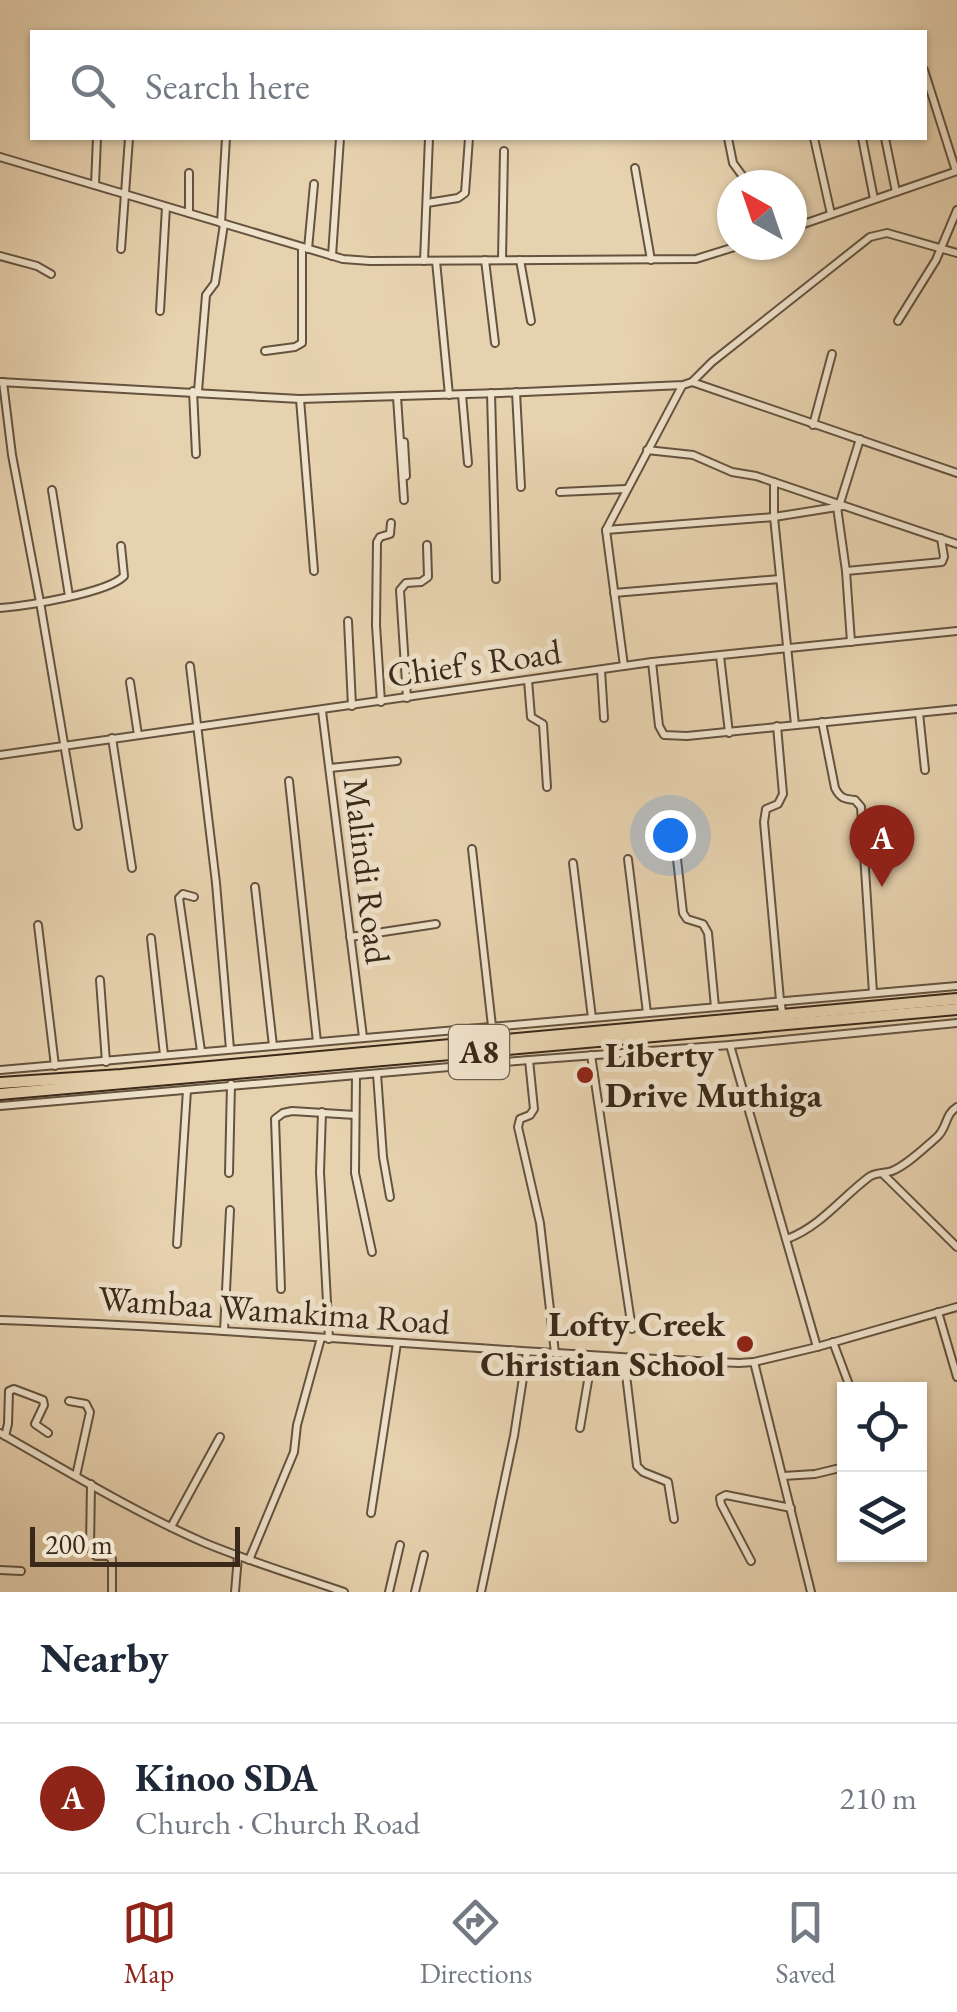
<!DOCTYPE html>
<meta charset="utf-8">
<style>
body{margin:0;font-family:"EB Garamond",serif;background:#f2f2f3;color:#1f2937}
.controls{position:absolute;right:30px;bottom:30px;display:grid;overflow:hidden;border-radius:0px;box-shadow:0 2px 8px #0004}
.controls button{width:90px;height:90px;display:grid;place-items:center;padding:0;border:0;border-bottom:2px solid #e0e1e3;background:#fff;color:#1f2937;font:50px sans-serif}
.compass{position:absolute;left:717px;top:170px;width:90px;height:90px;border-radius:50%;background:#fff;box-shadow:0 2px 8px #0004;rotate:320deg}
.scale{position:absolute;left:30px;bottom:25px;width:210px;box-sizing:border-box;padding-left:10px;border:5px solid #3a291a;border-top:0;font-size:28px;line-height:35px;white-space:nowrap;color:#3a291a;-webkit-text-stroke:8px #efe2cb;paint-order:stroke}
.you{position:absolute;left:670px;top:835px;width:35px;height:35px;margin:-25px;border:8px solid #fff;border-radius:50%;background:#1a73e8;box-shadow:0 0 0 15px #1a73e833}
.badge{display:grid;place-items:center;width:65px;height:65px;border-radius:50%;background:#8f2418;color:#fff;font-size:32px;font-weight:700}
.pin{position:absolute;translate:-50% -82px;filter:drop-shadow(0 2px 5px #0008)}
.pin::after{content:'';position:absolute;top:52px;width:35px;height:30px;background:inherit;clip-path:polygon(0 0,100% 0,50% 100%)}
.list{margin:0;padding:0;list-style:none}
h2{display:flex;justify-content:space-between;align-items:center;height:130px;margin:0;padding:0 40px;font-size:42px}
h2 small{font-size:32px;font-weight:400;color:#747a83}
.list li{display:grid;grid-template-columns:65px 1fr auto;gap:30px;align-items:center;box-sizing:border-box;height:150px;padding:0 40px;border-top:2px solid #e0e1e3}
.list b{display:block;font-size:38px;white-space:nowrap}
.list p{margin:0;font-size:32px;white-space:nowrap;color:#747a83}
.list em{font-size:32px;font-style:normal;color:#747a83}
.icon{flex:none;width:55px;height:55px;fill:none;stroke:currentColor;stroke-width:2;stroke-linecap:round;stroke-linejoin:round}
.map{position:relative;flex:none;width:957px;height:1592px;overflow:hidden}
.search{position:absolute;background:#fff;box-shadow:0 2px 8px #0004;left:30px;right:30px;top:30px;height:110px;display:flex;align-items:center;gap:25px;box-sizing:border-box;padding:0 35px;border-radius:0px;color:#747a83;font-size:38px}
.sheet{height:280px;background:#fff}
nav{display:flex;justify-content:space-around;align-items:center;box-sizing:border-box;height:140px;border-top:2px solid #e0e1e3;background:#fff;font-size:28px;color:#747a83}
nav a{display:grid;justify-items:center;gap:5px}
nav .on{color:#8f2418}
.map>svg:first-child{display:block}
</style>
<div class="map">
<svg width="957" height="1592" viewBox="0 0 957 1592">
<rect width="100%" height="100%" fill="#e7d2af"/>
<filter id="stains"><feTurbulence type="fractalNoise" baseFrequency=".002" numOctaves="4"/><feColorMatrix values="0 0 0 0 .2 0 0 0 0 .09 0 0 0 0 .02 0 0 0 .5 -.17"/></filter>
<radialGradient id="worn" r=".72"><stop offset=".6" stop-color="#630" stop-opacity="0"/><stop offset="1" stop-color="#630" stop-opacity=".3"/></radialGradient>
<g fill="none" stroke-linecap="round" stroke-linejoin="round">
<g stroke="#65533f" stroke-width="10">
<g id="minor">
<polyline points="924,70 956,171"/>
<polyline points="728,138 733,163 749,185"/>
<polyline points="814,138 831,214"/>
<polyline points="862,138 874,199"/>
<polyline points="885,138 896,192"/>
<polyline points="0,157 343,259 370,261 696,259 741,245"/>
<polyline points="635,168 651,260"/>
<polyline points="95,185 97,138"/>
<polyline points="427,203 458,198 465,193 469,138"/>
<polyline points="189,213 189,173"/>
<polyline points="221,223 226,138"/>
<polyline points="792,228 957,171"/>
<polyline points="121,249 129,138"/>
<polyline points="308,249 314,184"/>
<polyline points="0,256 37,266 51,274"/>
<polyline points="332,256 340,138"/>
<polyline points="485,260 495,343"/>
<polyline points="502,260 504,151"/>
<polyline points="520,260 531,321"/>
<polyline points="424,261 429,138"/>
<polyline points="436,261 449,395"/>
<polyline points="160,311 166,207"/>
<polyline points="898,321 936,260 957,210"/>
<polyline points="265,351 295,347 302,343 302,248"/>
<polyline points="0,382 300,399 501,393 683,385 692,382 957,473"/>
<polyline points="3,382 12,455 40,602 78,826"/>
<polyline points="692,382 712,362 870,237 887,233 957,253"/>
<polyline points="193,391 196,454"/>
<polyline points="198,391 206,295 215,283 224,224"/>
<polyline points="516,392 521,487"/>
<polyline points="491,393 496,579"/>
<polyline points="462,395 468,463"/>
<polyline points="397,397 404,500"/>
<polyline points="300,399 314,571"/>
<polyline points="813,425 832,354"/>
<polyline points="404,442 406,476"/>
<polyline points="647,450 693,455 732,472 756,476 957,544"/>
<polyline points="774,482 774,517 795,725"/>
<polyline points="52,490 69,596"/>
<polyline points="560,492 626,489"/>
<polyline points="840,503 860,439"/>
<polyline points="837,507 846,571 851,642"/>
<polyline points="606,530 774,517 843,506"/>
<polyline points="846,571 942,562 944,557 941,538"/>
<polyline points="614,593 780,579"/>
<path d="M0 608C26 606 108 593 124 576L121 546"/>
<polyline points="348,621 352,706"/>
<polyline points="720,656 729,733"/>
<polyline points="652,662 659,726 664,735 687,736 957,709"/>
<polyline points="190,666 216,883 230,1049"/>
<polyline points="624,666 606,530 682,386"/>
<polyline points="601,670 604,718"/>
<polyline points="528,680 531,717 543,724 547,787"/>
<polyline points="130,682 138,735"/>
<polyline points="407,698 400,590 406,583 421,582 428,577 427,545"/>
<polyline points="381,702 376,625 377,542 380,537 390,534 391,523"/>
<polyline points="322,711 363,1037"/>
<polyline points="919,713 925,770"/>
<path d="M822 722 835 788C840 798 844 799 855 800L861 807 873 993"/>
<polyline points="777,726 783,794 778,804 766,809 764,822 780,1000 783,1016"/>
<polyline points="112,738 132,868"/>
<polyline points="0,755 652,662 957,631"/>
<polyline points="330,768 397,761"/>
<polyline points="289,781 317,1042"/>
<polyline points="675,841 683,913 687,919 703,924 708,933 715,1007"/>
<polyline points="472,849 492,1026"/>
<polyline points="628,859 647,1013"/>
<polyline points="573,863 592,1018"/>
<polyline points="255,887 273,1046"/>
<polyline points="194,897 183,894 179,898 201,1051"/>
<polyline points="38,925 55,1066"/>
<polyline points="350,937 436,924"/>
<polyline points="151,938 164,1055"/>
<polyline points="100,980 106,1062"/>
<polyline points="730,1045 817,1347"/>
<polyline points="591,1055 632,1329"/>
<polyline points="529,1060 534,1109 530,1115 520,1119 518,1127 540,1223 555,1353"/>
<polyline points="0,1070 957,986"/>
<polyline points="377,1074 383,1157 390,1197"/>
<polyline points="356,1076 355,1173 372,1252"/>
<polyline points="0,1106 529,1060 730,1045 957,1023"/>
<polyline points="322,1112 320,1172 329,1339"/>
<polyline points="229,1173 231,1084"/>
<polyline points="883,1174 957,1247"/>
<path d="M787 1239C821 1226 841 1198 869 1177 876 1172 883 1174 892 1171 907 1165 923 1149 936 1138 948 1128 944 1115 957 1107"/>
<polyline points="177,1244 187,1090"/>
<polyline points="281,1289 275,1119 283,1113 292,1111 355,1115"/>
<polyline points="938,1312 957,1377"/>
<path d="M0 1320C247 1328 492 1353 739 1363L754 1362 817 1347 957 1307"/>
<polyline points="224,1331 230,1210"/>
<polyline points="833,1342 851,1390"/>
<polyline points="624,1358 637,1466 643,1472 668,1482 674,1519"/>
<polyline points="754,1362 811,1592"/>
<polyline points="69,1401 86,1404 90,1412 76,1476"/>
<polyline points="580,1428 592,1357"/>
<path d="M0 1433C67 1471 134 1512 205 1543 251 1562 298 1576 344 1592"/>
<polyline points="5,1436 8,1424 9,1391 14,1389 43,1400 44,1405 35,1424 48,1433"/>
<polyline points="783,1476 815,1474 844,1467"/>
<polyline points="91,1484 90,1548 96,1556 108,1556 112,1559 112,1592"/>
<polyline points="371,1513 397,1343"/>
<polyline points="171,1527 220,1437"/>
<polyline points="249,1560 294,1452 297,1425 321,1338"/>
<polyline points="751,1561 721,1504 720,1498 726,1495 791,1508"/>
<polyline points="0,1570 21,1571"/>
<polyline points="235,1592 238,1556"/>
<polyline points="389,1592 400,1545"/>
<polyline points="415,1592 424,1555"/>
<polyline points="481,1592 514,1436 527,1352"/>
</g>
</g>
<g stroke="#3a291a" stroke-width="14">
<g id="trunk">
<polyline points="0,1083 121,1075 957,999"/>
<polyline points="0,1094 957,1009"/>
</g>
</g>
<use href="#minor" stroke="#efe2cb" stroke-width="6"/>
<use href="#trunk" stroke="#e7d2af" stroke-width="10"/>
</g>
<g fill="#8f2418" stroke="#efe2cb" stroke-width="4">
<circle cx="585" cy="1075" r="10"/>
<circle cx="745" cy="1344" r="10"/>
</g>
<g text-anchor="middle" stroke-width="10" stroke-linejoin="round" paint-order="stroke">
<rect fill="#efe2cb" stroke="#70604f" stroke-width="2.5" x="449" y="1025" width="60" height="54" rx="8"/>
<g font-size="32" font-weight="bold" fill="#3a291a">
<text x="479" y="1063">A8</text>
</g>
<g font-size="35" fill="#3a291a" stroke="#efe2cb">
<text transform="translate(474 663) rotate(-8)" y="12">Chief's Road</text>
<text transform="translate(367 871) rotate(83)" y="12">Malindi Road</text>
<text transform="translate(274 1310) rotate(4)" y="12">Wambaa Wamakima Road</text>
</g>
<g font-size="35" font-weight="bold" fill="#3a291a" stroke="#efe2cb" text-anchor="start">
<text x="605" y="1067">Liberty<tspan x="605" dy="40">Drive Muthiga</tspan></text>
<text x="725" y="1336" text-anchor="end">Lofty Creek<tspan x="725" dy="40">Christian School</tspan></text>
</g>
</g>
<rect width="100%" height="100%" filter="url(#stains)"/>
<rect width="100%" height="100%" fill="url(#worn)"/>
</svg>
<div class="controls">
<button><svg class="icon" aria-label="locate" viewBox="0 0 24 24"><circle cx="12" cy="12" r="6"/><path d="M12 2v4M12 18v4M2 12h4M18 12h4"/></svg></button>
<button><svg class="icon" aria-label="layers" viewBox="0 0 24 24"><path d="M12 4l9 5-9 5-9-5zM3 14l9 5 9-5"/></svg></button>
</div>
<svg class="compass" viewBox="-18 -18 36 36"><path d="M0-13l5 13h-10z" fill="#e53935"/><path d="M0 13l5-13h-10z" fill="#747a83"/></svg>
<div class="scale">200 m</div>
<div class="you"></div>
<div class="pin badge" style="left:882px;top:887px">A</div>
<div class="search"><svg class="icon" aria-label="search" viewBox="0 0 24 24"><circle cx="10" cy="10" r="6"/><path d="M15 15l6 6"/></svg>Search here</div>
</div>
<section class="sheet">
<h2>Nearby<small></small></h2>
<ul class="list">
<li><span class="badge">A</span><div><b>Kinoo SDA</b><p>Church · Church Road</p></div><em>210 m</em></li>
</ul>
</section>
<nav>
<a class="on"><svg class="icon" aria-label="map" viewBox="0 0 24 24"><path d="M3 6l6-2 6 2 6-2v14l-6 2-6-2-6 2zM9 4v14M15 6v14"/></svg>Map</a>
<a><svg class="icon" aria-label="directions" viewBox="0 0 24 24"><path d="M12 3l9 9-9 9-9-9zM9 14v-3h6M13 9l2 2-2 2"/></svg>Directions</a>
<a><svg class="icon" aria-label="saved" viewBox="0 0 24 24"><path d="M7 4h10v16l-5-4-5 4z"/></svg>Saved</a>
</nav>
